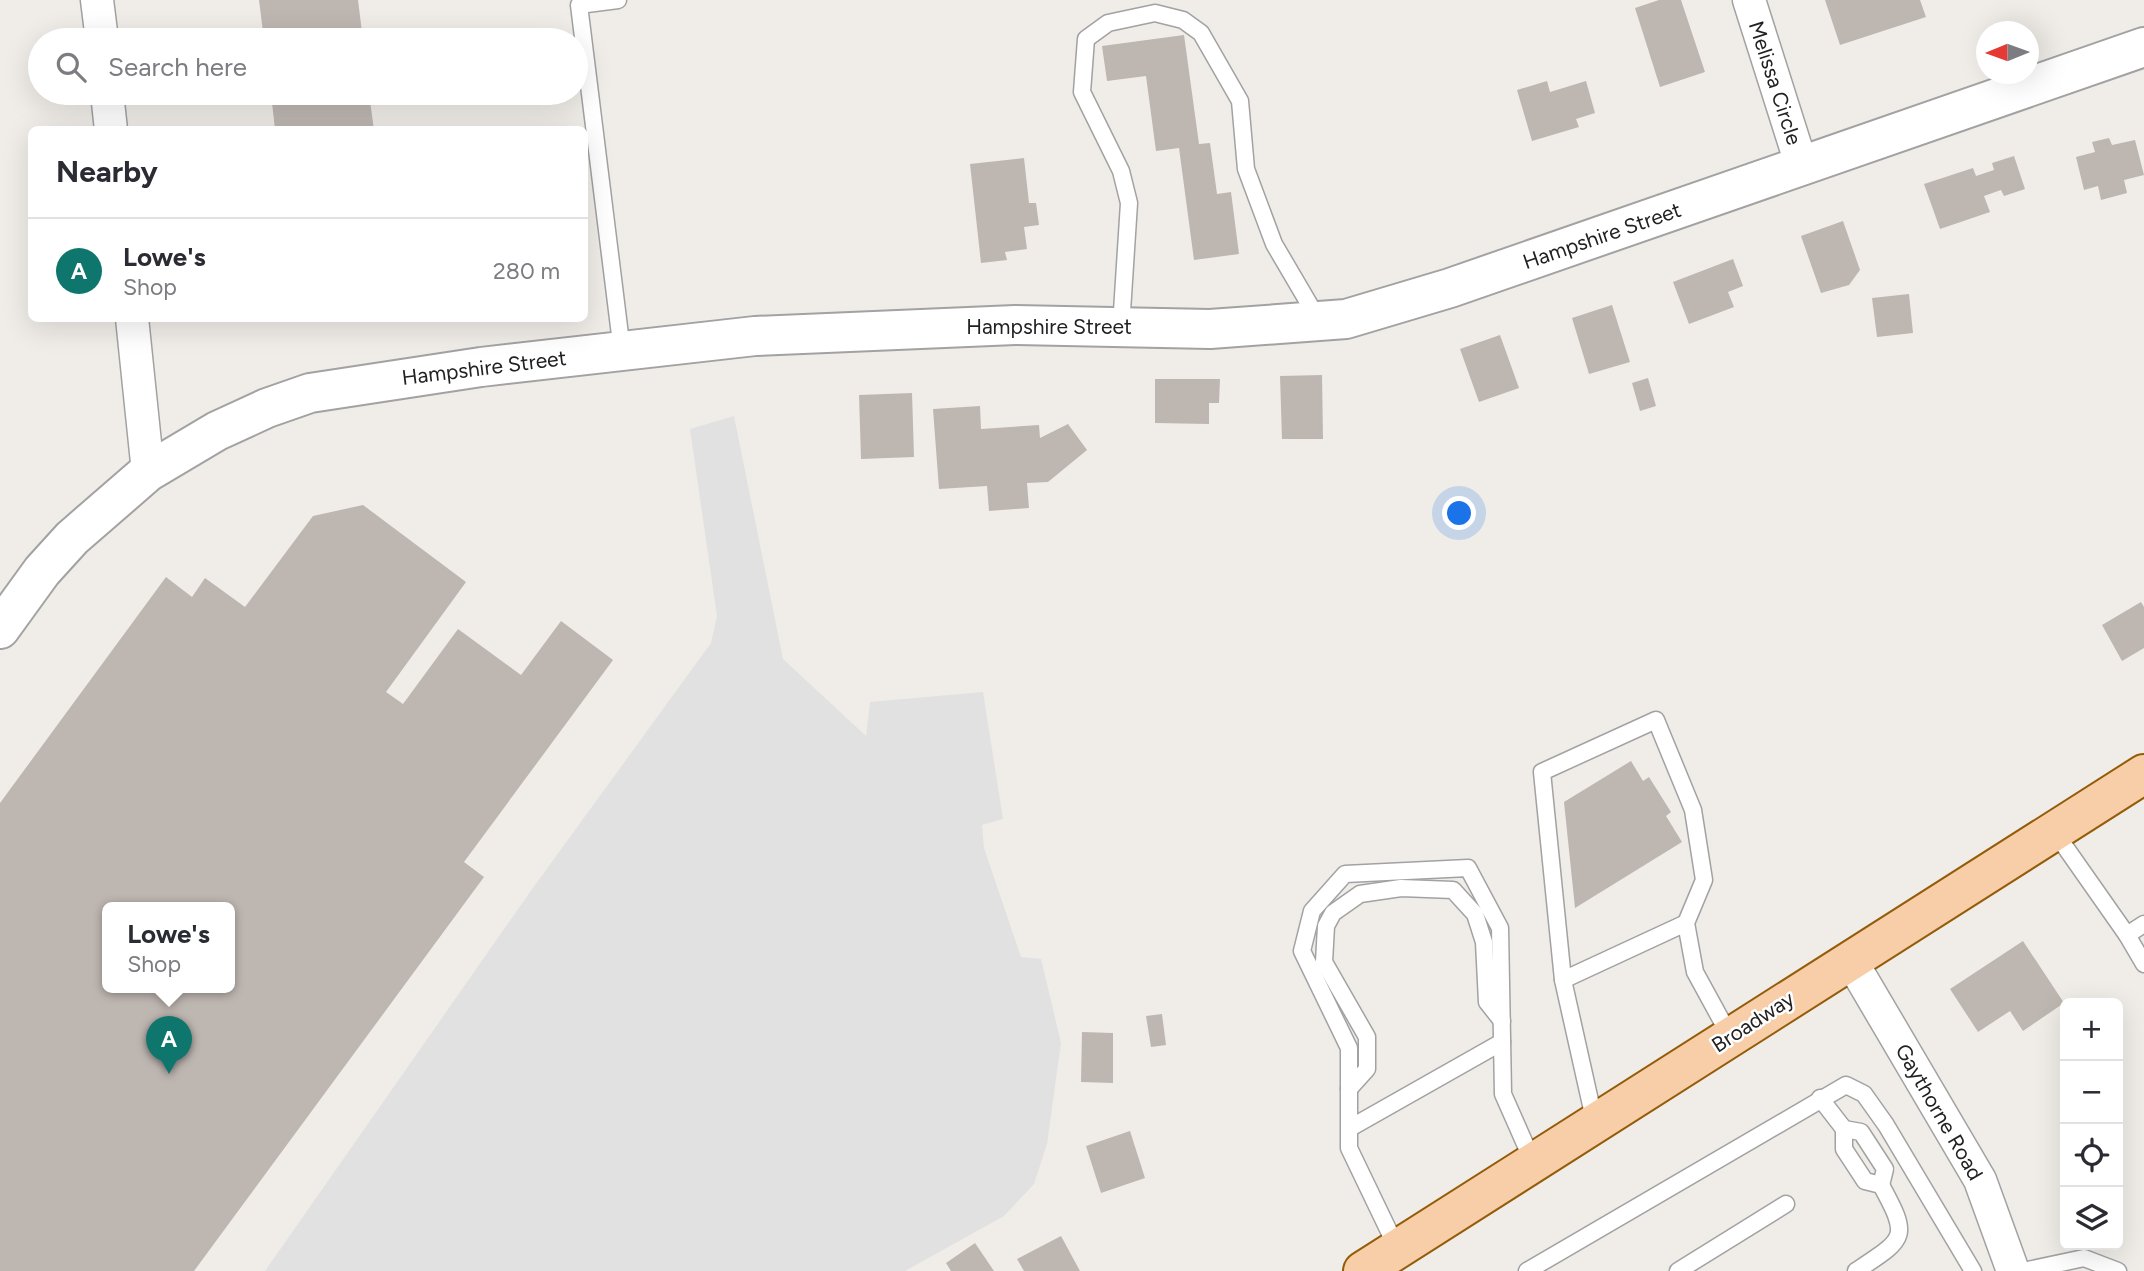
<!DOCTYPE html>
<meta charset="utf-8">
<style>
body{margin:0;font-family:Figtree,sans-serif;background:#f7f7f7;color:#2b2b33}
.controls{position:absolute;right:21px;bottom:21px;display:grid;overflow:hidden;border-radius:10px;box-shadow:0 7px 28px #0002}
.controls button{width:63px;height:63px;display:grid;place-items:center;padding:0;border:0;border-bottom:2px solid #e1e1e2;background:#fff;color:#2b2b33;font:35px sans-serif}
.compass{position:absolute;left:1976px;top:21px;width:63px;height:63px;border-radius:50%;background:#fff;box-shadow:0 7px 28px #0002;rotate:269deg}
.you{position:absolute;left:1460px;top:514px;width:24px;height:24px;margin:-18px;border:5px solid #fff;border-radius:50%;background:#1a73e8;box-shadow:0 0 0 10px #1a73e833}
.badge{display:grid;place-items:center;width:46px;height:46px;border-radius:50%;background:#0f766e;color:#fff;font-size:23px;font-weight:700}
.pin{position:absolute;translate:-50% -58px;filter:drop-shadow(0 2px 4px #0008)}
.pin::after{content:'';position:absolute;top:37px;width:24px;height:21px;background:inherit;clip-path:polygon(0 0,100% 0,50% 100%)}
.popup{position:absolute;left:102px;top:902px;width:133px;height:91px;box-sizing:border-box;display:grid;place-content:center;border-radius:10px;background:#fff;filter:drop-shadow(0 2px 5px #0005);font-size:23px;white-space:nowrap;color:#7c7c81}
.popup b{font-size:26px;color:#2b2b33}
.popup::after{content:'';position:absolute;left:50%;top:100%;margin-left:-14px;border:14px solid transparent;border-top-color:#fff}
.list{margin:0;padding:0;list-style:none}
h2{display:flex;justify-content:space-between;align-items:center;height:91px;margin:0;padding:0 28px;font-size:30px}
h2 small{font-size:23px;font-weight:400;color:#7c7c81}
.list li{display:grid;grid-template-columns:46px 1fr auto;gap:21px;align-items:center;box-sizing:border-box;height:105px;padding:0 28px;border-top:2px solid #e1e1e2}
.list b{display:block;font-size:26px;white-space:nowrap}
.list p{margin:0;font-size:23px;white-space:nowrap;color:#7c7c81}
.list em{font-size:23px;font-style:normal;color:#7c7c81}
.icon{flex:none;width:38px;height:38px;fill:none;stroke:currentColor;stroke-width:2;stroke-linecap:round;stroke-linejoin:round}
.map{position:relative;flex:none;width:2144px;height:1271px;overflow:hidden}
.search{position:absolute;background:#fff;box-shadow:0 7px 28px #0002;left:28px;top:28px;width:560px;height:77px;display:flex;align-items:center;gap:18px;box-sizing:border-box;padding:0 24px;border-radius:38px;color:#7c7c81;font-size:26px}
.panel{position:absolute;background:#fff;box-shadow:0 7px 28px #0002;left:28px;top:126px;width:560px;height:196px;border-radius:10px}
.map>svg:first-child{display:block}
</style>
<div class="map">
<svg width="2144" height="1271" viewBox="0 0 2144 1271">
<rect width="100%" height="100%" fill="#f0ede8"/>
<polygon fill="#e1e1e1" points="734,416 783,659 866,736 870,702 983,692 1003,819 982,825 984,848 1021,957 1041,959 1061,1043 1047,1144 1034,1184 1004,1216 905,1271 265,1271 530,892 711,643 717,616 690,429"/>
<g fill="#beb6b1" fill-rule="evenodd">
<polygon points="259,0 358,0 363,40 264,40"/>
<polygon points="1659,0 1681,0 1705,72 1660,87 1635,8"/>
<polygon points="1825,0 1920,0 1926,17 1840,45"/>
<polygon points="1184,35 1199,144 1210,143 1217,194 1231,192 1239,254 1194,260 1179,148 1156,151 1146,76 1107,81 1102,46"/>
<polygon points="1547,81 1550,92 1586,81 1595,113 1576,119 1579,127 1532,141 1517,90"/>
<polygon points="271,93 369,93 374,130 275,130"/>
<polygon points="2109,138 2112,145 2135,140 2144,175 2124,180 2127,193 2101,200 2098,186 2084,190 2076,157 2095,152 2092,142"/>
<polygon points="2014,156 2025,189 2004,196 2001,190 1984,196 1990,212 1940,229 1924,184 1973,168 1976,176 1994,170 1992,163"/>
<polygon points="1024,158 1029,203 1036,203 1039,225 1024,227 1027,249 1005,252 1007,260 981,263 970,164"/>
<polygon points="1843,221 1860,270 1849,285 1821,293 1801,236"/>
<polygon points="1733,259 1743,286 1728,292 1734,307 1689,324 1673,282"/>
<polygon points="1909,294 1913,333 1877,337 1872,298"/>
<polygon points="1612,305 1630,362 1589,374 1572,318"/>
<polygon points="1500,335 1519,388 1479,402 1460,349"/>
<polygon points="1322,375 1323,439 1282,439 1280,376"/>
<polygon points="1648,378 1656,406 1640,411 1632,383"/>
<polygon points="1155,379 1220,379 1219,403 1209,403 1209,424 1155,423"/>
<polygon points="912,393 914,457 861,459 859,395"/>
<polygon points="980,406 981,429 1039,425 1040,438 1068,424 1087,450 1048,482 1027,483 1029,508 989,511 987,486 939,489 933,409"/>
<path d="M363 505 466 582 386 692 403 704 458 629 521 675 561 621 613 660 464 862 484 877 194 1271H0V803L166 577 192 597 205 578 245 607 313 516ZM108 908H230V988H108Z"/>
<polygon points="2141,602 2144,607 2144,648 2122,661 2102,625"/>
<polygon points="1631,761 1643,781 1649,777 1671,812 1666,816 1682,842 1575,908 1564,802"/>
<polygon points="2023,941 2064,1003 2023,1031 2010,1011 1978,1032 1950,989"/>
<polygon points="1162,1014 1166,1045 1151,1047 1146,1016"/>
<polygon points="1082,1032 1113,1033 1113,1083 1081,1082"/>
<polygon points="1130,1131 1145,1178 1101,1193 1086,1146"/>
<polygon points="1061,1236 1080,1271 1024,1271 1017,1259"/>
<polygon points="975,1243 994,1271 951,1271 946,1263"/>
</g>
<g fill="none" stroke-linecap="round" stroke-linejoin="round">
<g stroke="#a2a2a2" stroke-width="19">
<g id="service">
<polyline points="618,0 579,5 622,351"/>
<polyline points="1121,327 1129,203 1121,171 1082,92 1086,39 1108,23 1155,13 1183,20 1201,33 1240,101 1246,169 1274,244 1318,319"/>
<polyline points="2054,831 2127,935 2144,924"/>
<polyline points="2127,935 2144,964"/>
<polyline points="1563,980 1686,923"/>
<polyline points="1349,1089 1367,1069 1367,1037 1324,962 1326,926 1333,913 1360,894 1401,888 1453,890 1475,914 1484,942 1487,1002 1502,1021"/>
<path d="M1820 1098 1844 1129V1149L1865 1181 1881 1185C1910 1238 1906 1238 1856 1271"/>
<polyline points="1595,1123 1563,980 1542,772 1656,720 1693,810 1704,880 1686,923 1695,972 1730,1036"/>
<polyline points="1350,1128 1502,1042"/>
<polyline points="1844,1129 1861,1132 1885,1169 1881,1185"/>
<polyline points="1397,1248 1349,1148 1349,1048 1302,951 1312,911 1345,874 1468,868 1500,928 1503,1094 1533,1162"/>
<polyline points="1527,1271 1846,1085 1864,1094 1886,1125 1973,1271"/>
<polyline points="1678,1271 1786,1204"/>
<polyline points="2023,1271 2084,1258 2118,1271"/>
</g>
</g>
<g stroke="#a2a2a2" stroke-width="35">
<g id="minor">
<polyline points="97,0 102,40"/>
<polyline points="1749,0 1802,167"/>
<polyline points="107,93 111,130"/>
<polyline points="132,318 148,472"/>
<polyline points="1850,959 1980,1180 2013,1271"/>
</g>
</g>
<g stroke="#a2a2a2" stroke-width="42">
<polyline id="tertiary" points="0,629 42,571 72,538 148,472 217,431 267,408 310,393 481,367 755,336 1015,325 1210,329 1346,319 1450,288 2144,47"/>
</g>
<g stroke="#945c09" stroke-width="42">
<polyline id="primary" points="1363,1271 2144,774"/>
</g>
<use href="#service" stroke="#fff" stroke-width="16"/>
<use href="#minor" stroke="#fff" stroke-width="32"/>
<use href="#tertiary" stroke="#fff" stroke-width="38"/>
<use href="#primary" stroke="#f7cea7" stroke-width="38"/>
</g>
<g text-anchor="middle" stroke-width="5" stroke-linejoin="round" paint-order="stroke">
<g font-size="21" fill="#212121" stroke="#fff">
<text transform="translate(1775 83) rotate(72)" y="7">Melissa Circle</text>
<text transform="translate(1602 236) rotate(-19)" y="7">Hampshire Street</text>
<text x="1049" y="334">Hampshire Street</text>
<text transform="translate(484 368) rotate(-7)" y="7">Hampshire Street</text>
<text transform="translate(1753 1022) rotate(-33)" y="7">Broadway</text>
<text transform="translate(1939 1112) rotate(60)" y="7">Gaythorne Road</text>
</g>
</g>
</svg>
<div class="controls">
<button>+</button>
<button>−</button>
<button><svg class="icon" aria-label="locate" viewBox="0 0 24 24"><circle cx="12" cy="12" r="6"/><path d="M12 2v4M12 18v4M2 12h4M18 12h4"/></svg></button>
<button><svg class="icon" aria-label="layers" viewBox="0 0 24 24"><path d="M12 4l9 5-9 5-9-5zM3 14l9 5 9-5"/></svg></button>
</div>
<svg class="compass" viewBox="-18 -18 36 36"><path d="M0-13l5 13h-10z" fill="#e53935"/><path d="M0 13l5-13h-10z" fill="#7c7c81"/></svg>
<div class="you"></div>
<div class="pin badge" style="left:169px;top:1074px">A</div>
<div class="popup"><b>Lowe's</b>Shop</div>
<div class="search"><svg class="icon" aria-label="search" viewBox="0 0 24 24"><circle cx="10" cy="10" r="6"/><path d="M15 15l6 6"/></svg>Search here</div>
<section class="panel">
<h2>Nearby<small></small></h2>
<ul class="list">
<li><span class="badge">A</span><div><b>Lowe's</b><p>Shop</p></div><em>280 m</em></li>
</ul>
</section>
</div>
